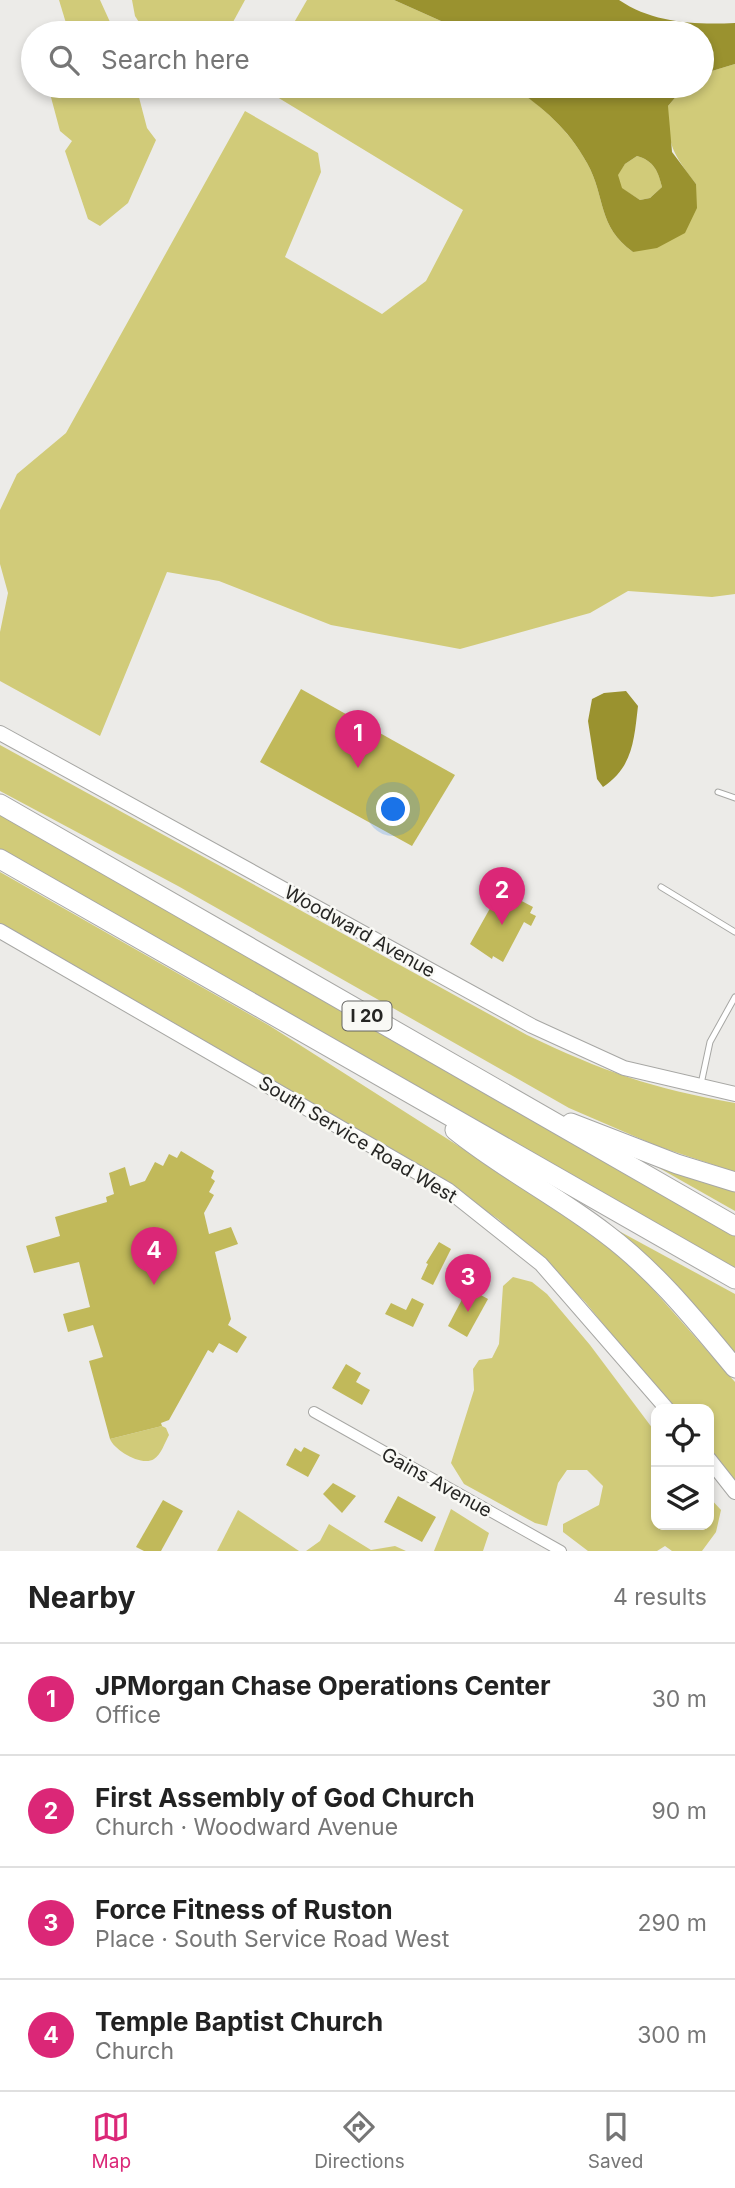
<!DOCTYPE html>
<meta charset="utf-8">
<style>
body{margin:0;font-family:Inter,sans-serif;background:#f6f6f6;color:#222}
.controls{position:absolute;right:21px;bottom:21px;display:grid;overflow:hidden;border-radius:14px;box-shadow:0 4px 10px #0003}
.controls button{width:63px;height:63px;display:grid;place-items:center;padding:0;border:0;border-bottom:2px solid #e0e0e0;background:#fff;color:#222;font:35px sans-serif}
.you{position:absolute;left:394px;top:810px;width:24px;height:24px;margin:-18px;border:5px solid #fff;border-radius:50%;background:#1a73e8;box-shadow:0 0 0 10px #1a73e833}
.badge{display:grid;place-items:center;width:46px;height:46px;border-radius:50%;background:#db2777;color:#fff;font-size:23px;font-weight:700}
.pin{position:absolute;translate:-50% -58px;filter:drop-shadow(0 2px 4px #0008)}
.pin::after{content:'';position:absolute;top:37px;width:24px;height:21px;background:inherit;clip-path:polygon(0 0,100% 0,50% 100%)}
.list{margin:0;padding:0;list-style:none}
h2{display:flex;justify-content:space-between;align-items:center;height:91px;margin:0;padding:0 28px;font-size:30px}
h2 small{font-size:23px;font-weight:400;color:#767676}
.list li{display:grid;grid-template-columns:46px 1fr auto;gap:21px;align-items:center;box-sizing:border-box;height:112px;padding:0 28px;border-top:2px solid #e0e0e0}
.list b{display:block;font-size:26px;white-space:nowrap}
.list p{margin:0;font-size:23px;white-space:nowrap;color:#767676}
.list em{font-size:23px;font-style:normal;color:#767676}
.icon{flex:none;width:38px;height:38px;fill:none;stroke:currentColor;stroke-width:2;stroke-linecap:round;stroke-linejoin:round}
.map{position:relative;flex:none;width:735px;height:1551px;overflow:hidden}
.search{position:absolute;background:#fff;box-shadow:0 4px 10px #0003;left:21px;right:21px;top:21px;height:77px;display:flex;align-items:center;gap:18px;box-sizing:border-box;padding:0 24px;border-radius:38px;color:#767676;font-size:26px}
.sheet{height:539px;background:#fff}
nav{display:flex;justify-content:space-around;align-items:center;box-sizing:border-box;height:98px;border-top:2px solid #e0e0e0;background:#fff;font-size:19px;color:#767676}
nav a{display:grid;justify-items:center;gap:4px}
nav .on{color:#db2777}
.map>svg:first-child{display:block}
</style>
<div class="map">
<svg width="735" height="1551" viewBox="0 0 735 1551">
<rect width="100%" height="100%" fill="#ecebe8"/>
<g fill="#d1cb79">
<polygon points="59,0 100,0 115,33 69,33"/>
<polygon points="132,0 245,0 227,33 146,33 135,16"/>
<polygon points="307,0 394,0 441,21 456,33 288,33"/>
<path d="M735 64V594L712 597 628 591 590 613 460 649 331 625 219 581 167 572 100 736 0 681V632L8 593 0 564V510L17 474 66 433 245 111 318 153 321 172 285 257 382 314 426 281 463 210 259 86H512C543 107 569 130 587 163 606 197 597 226 633 252L696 184C672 152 668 147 668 106L685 86H702V74Z"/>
<polygon points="48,86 136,86 147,128 156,140 128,203 100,226 88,219 65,151 72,141 60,131"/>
<path d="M637 156C654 161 658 171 662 187L650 198 640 200 621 188 617 175 625 164Z"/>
<path d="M0 745 527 1035C602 1071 653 1089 735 1103V1172L657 1146 569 1108 178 886 0 791Z"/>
<polygon points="0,814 735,1234 735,1269 0,849"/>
<polygon points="0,872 270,1026 575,1220 635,1269 735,1382 735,1485 709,1455 709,1409 672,1409 586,1303 536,1252 498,1219 449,1186 0,925"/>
<polygon points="645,1160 735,1184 735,1211"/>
<polygon points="617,1230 735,1294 735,1361"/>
<polygon points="513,1277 532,1282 547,1294 590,1345 656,1433 656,1525 709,1525 709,1497 721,1510 716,1532 702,1551 672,1551 665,1546 657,1551 588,1551 563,1532 563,1524 599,1505 603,1486 587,1470 567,1470 558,1483 547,1526 535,1523 464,1484 451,1463 474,1390 473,1369 479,1360 492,1358 499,1344 503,1286"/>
<path d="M162 1426 166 1428 169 1435C165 1442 161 1455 154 1459 142 1467 114 1450 110 1439Z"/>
<polygon points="451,1509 489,1533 483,1551 434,1551"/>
<polygon points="238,1510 299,1551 217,1551"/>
<polygon points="329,1524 371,1550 395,1546 406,1551 306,1551 320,1541"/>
</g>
<g fill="#9a922f" fill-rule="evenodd">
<path d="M394 0H619C653 23 695 25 735 23V64L702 74V33H456L441 21Z"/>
<path d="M512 86H685L668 106 672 152 696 184 697 208 685 233 657 248 633 252C597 226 606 197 587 163 567 127 544 109 512 86ZM637 156C654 161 658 171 662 187L650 198 640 200 622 188 618 175 625 164Z"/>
<path d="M626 691 638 706C634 740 633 767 603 787L597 779 588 721 592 699 604 693Z"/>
</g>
<g fill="#c1b95a">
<polygon points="301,689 455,775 412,846 260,762"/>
<polygon points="501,890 533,907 530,913 536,916 531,926 524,922 503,962 493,956 492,959 470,944 493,903 486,899 490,891 498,895"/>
<polygon points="181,1151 214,1171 211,1178 215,1181 209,1192 214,1195 204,1213 209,1234 231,1227 238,1244 215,1252 231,1319 228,1325 247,1337 237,1353 219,1343 213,1353 208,1350 169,1420 161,1423 162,1426 110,1439 89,1361 103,1357 93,1325 68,1332 63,1314 90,1307 79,1262 34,1273 26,1246 60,1236 55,1217 107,1202 106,1197 114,1194 109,1173 125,1167 130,1186 145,1181 155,1162 163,1166 169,1154 177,1158"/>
<polygon points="439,1242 451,1249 433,1285 421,1279 428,1264 426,1263"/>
<polygon points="468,1288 488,1299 467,1337 448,1326"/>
<polygon points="412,1298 424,1304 413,1327 385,1314 391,1303 406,1310"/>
<polygon points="346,1364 361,1373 356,1382 370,1390 362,1405 332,1388"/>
<polygon points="304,1447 320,1455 308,1477 286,1465 295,1448 301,1452"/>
<polygon points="333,1483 356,1496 342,1513 323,1494"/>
<polygon points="398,1496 436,1517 422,1542 384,1522"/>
<polygon points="163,1500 183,1511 161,1551 144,1551 136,1547"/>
</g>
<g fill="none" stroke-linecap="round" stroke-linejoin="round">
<g stroke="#a7a7a4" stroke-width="7">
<g id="service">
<polyline points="718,792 735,798"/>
<polyline points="661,887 735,932"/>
<polyline points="701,1084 710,1042 735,997"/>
</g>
</g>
<g stroke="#a7a7a4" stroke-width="12">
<polyline id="minor" points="314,1412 561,1551"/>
</g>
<g stroke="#a7a7a4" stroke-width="16">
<g id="secondary">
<polyline points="0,733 532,1026 624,1068 735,1094"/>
<polyline points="0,931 448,1190 541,1264 667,1409"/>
<polyline points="709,1459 735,1492"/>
</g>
</g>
<g stroke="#a7a7a4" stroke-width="21">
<g id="motorway">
<polyline points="0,804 735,1226"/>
<polyline points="0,859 735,1279"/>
<polyline points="571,1123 677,1164 735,1182"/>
<path d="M455 1130C502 1168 557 1196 605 1233 656 1271 695 1320 735 1368"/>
</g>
</g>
<use href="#service" stroke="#fff" stroke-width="5"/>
<use href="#minor" stroke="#fff" stroke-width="10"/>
<use href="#secondary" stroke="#fff" stroke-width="14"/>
<use href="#motorway" stroke="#fff" stroke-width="19"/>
</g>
<g text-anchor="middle" stroke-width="5" stroke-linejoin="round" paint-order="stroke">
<rect fill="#f9f9f5" stroke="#656563" stroke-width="2" x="342.5" y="1001.5" width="49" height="29" rx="5"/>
<g font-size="18" font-weight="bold" fill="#262624">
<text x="367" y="1022">I 20</text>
</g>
<g font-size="19" fill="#262624" stroke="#f9f9f5">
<text transform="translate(360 931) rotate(29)" y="7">Woodward Avenue</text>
<text transform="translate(358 1139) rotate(31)" y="7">South Service Road West</text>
<text transform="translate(437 1482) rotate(29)" y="7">Gains Avenue</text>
</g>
</g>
</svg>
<div class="controls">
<button><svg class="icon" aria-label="locate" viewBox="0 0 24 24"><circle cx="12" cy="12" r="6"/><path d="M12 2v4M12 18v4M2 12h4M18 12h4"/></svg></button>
<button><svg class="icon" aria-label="layers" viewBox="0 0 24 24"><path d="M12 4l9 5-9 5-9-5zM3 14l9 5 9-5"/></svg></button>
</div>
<div class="you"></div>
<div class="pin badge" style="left:358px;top:768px">1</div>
<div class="pin badge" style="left:502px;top:925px">2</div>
<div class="pin badge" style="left:468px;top:1312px">3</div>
<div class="pin badge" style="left:154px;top:1285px">4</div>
<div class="search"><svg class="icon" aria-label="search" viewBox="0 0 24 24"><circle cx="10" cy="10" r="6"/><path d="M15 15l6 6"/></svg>Search here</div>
</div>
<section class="sheet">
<h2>Nearby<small>4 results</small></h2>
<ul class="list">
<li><span class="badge">1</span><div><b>JPMorgan Chase Operations Center</b><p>Office</p></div><em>30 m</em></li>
<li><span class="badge">2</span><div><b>First Assembly of God Church</b><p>Church · Woodward Avenue</p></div><em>90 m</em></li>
<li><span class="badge">3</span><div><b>Force Fitness of Ruston</b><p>Place · South Service Road West</p></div><em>290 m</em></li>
<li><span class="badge">4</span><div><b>Temple Baptist Church</b><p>Church</p></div><em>300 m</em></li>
</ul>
</section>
<nav>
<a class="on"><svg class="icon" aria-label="map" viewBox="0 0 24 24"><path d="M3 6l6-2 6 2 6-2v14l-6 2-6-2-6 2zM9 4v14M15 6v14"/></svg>Map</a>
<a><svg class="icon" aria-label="directions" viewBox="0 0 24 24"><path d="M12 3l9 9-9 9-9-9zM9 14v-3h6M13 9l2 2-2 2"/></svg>Directions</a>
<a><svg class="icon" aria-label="saved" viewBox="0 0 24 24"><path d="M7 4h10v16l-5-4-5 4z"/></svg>Saved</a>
</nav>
